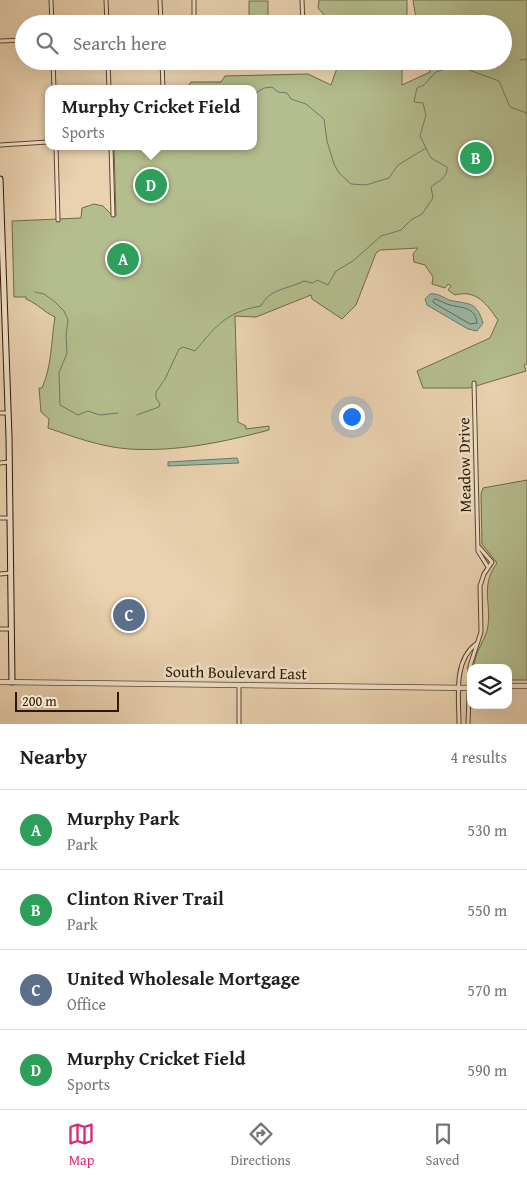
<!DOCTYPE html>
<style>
body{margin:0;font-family:"Gentium Book Plus",serif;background:#f6f6f6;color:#202124}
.controls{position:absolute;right:15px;bottom:15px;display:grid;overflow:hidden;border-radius:10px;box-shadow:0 5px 20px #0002}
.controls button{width:45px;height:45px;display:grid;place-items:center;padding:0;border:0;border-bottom:1px solid #e0e0e0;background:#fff;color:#202124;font:25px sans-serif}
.scale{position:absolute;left:15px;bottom:12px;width:104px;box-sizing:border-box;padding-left:5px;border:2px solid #2c1800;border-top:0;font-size:14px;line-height:18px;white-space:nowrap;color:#2c1800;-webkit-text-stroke:4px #f1e2cc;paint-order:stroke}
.you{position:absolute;left:351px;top:416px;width:18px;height:18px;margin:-12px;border:4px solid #fff;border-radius:50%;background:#1a73e8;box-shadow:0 0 0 8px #1a73e833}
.badge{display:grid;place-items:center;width:32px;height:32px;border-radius:50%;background:#db2777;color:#fff;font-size:16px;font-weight:700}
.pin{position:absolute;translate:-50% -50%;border:2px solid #fff;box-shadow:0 1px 5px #0006}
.popup{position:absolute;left:45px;top:85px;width:212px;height:65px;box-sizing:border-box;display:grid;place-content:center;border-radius:10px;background:#fff;filter:drop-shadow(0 1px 4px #0005);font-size:16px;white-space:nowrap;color:#757577}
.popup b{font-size:19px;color:#202124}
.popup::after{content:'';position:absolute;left:50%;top:100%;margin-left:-10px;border:10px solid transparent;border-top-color:#fff}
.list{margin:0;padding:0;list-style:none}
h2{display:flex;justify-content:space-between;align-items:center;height:65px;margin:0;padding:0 20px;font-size:21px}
h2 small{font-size:16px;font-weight:400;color:#757577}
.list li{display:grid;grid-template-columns:32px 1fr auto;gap:15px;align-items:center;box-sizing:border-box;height:80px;padding:0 20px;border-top:1px solid #e0e0e0}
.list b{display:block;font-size:19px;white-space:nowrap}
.list p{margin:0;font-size:16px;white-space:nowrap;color:#757577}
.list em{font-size:16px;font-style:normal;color:#757577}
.icon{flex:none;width:28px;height:28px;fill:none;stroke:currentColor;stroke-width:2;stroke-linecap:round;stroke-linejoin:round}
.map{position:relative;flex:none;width:527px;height:724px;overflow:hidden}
.search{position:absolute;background:#fff;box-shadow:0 5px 20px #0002;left:15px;right:15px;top:15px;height:55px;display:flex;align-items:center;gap:12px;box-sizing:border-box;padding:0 18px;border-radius:28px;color:#757577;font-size:19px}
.sheet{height:385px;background:#fff}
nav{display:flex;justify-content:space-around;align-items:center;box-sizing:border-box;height:70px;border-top:1px solid #e0e0e0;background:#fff;font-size:14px;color:#757577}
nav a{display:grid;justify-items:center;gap:2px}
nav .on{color:#db2777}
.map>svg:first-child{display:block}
</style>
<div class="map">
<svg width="527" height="724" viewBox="0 0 527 724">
<rect width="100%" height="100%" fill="#ead2b0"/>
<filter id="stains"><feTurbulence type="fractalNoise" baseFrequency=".004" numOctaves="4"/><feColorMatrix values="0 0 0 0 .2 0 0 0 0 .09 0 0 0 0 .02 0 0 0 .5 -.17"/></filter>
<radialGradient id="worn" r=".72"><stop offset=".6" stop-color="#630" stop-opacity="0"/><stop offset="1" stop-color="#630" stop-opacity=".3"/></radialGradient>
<g fill="#b4bd8d" stroke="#706a46">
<polygon points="319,0 407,0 407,21 406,24 332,24 318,8"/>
<path d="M413 0H527V364L524 365 526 371 469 388H423L417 371 490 338 498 320C487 305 477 289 455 295L448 290 451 286 448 284 445 288 432 284 433 277 425 265 414 262 413 254 418 248 380 250 376 253 356 305 342 319 312 299 311 295 256 317 235 316 238 422 246 426V429L269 426V430C224 442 177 452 129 449 101 447 74 437 48 428L49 419 41 412 39 388H42C52 366 51 341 55 317 44 312 38 304 26 299V297H14L12 221 81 218 82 208 94 204 103 206 113 216H116L114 146H254V89H186L191 82H221L225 76 308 74 331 85 337 68 336 61H402V85L430 72 427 61H503V24H417Z"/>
<rect x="249" y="1" width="19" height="17"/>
<path d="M527 480V680H508V668H474C474 654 483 643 487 631 493 605 479 587 497 563L482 544 481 494 483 488Z"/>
</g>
<g fill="#99b8a6" stroke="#6d7864">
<path d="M430 294C438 293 442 297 449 300 469 305 476 300 483 323L477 331 468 329 427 305 425 299Z"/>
<polygon points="237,458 239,463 168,466 168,462"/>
</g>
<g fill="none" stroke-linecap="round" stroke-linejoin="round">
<path stroke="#626853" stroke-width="1" d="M435 299C440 300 445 304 450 305 463 308 475 307 477 323L470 324 434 303 433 301Z"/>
<g stroke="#6d7864" stroke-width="1">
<polyline points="520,60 527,59"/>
<polyline points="254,94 264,88 272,87 278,92 287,93 291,99 306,104 324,119 327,141 334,164 339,173 351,184 366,185 389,178 398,165 426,148"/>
<polyline points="35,292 44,294 55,302 64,311 68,320 66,336 67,353 59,373 60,405 78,415 88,411 100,415 118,413"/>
<path d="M137 415 159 407 160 404 156 398V392L165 379 179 349 183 347 195 351C217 325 226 312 261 306 269 289 288 289 304 281L313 283 317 280 328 285 336 271 353 261 381 236 401 230 411 220 422 214 433 198 431 187C438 181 448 178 447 167L431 158 420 136 426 115 423 103 414 102 417 88 424 85 436 72 463 63 469 70 499 81 510 107 527 113"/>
</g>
<g stroke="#5c462c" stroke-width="5">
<g id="minor">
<polyline points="51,0 52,24"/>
<polyline points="106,0 107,24"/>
<polyline points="160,0 161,24"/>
<polyline points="194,0 194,24"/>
<polyline points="302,0 303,24"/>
<polyline points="0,41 24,40"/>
<polyline points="53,61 54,89"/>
<polyline points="108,61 109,89"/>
<polyline points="162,61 163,89"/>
<polyline points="0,145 48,142"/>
<polyline points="56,146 58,220"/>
<polyline points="111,146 113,215"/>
<polyline points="474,383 478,551 488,567"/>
<polyline points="0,413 7,413"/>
<polyline points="0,463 9,462"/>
<polyline points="0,518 9,518"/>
<polyline points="0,574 10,573"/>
<polyline points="0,629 12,629"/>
<polyline points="239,724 239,685"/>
<path d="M459 724C459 698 453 661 476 644"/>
<polyline points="468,724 470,666 481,632 480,586 484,574 492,562 479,547"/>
</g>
</g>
<g stroke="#5c462c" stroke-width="6">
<g id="tertiary">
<polyline points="0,682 471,688"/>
<polyline points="508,686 527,686"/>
</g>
</g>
<g stroke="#2c1800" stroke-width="7">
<polyline id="secondary" points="0,179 9,437 12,682"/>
</g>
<use href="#minor" stroke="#f1e2cc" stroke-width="3"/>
<use href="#tertiary" stroke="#f1e2cc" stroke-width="4.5"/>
<use href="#secondary" stroke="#f1e2cc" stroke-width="5"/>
</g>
<g text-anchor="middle" stroke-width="5" stroke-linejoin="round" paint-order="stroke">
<g font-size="16" fill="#2c1800" stroke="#f1e2cc">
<text transform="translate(464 465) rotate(-91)" y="6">Meadow Drive</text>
<text transform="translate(236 672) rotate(1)" y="6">South Boulevard East</text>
</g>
</g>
<rect width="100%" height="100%" filter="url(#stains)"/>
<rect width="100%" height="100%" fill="url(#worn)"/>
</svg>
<div class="controls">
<button><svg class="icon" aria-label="layers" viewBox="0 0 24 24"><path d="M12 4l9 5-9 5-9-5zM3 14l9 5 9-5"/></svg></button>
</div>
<div class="scale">200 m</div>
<div class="you"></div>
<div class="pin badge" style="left:123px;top:259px;background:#2e9e5b">A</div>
<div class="pin badge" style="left:476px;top:158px;background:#2e9e5b">B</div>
<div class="pin badge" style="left:129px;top:615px;background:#5c6f8a">C</div>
<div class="pin badge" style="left:151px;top:185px;background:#2e9e5b">D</div>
<div class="popup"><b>Murphy Cricket Field</b>Sports</div>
<div class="search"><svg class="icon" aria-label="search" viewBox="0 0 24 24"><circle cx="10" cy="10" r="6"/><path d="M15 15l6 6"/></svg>Search here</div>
</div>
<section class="sheet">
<h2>Nearby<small>4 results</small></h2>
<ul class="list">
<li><span class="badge" style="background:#2e9e5b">A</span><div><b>Murphy Park</b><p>Park</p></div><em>530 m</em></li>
<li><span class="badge" style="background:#2e9e5b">B</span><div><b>Clinton River Trail</b><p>Park</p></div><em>550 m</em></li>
<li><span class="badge" style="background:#5c6f8a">C</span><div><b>United Wholesale Mortgage</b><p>Office</p></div><em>570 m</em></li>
<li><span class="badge" style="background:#2e9e5b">D</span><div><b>Murphy Cricket Field</b><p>Sports</p></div><em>590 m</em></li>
</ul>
</section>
<nav>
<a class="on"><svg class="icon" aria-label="map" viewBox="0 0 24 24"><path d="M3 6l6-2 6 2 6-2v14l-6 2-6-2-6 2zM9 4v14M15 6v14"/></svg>Map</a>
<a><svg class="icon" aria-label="directions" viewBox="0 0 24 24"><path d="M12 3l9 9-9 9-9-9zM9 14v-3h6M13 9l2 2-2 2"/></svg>Directions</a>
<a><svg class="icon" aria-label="saved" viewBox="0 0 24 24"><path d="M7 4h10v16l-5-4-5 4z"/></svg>Saved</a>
</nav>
